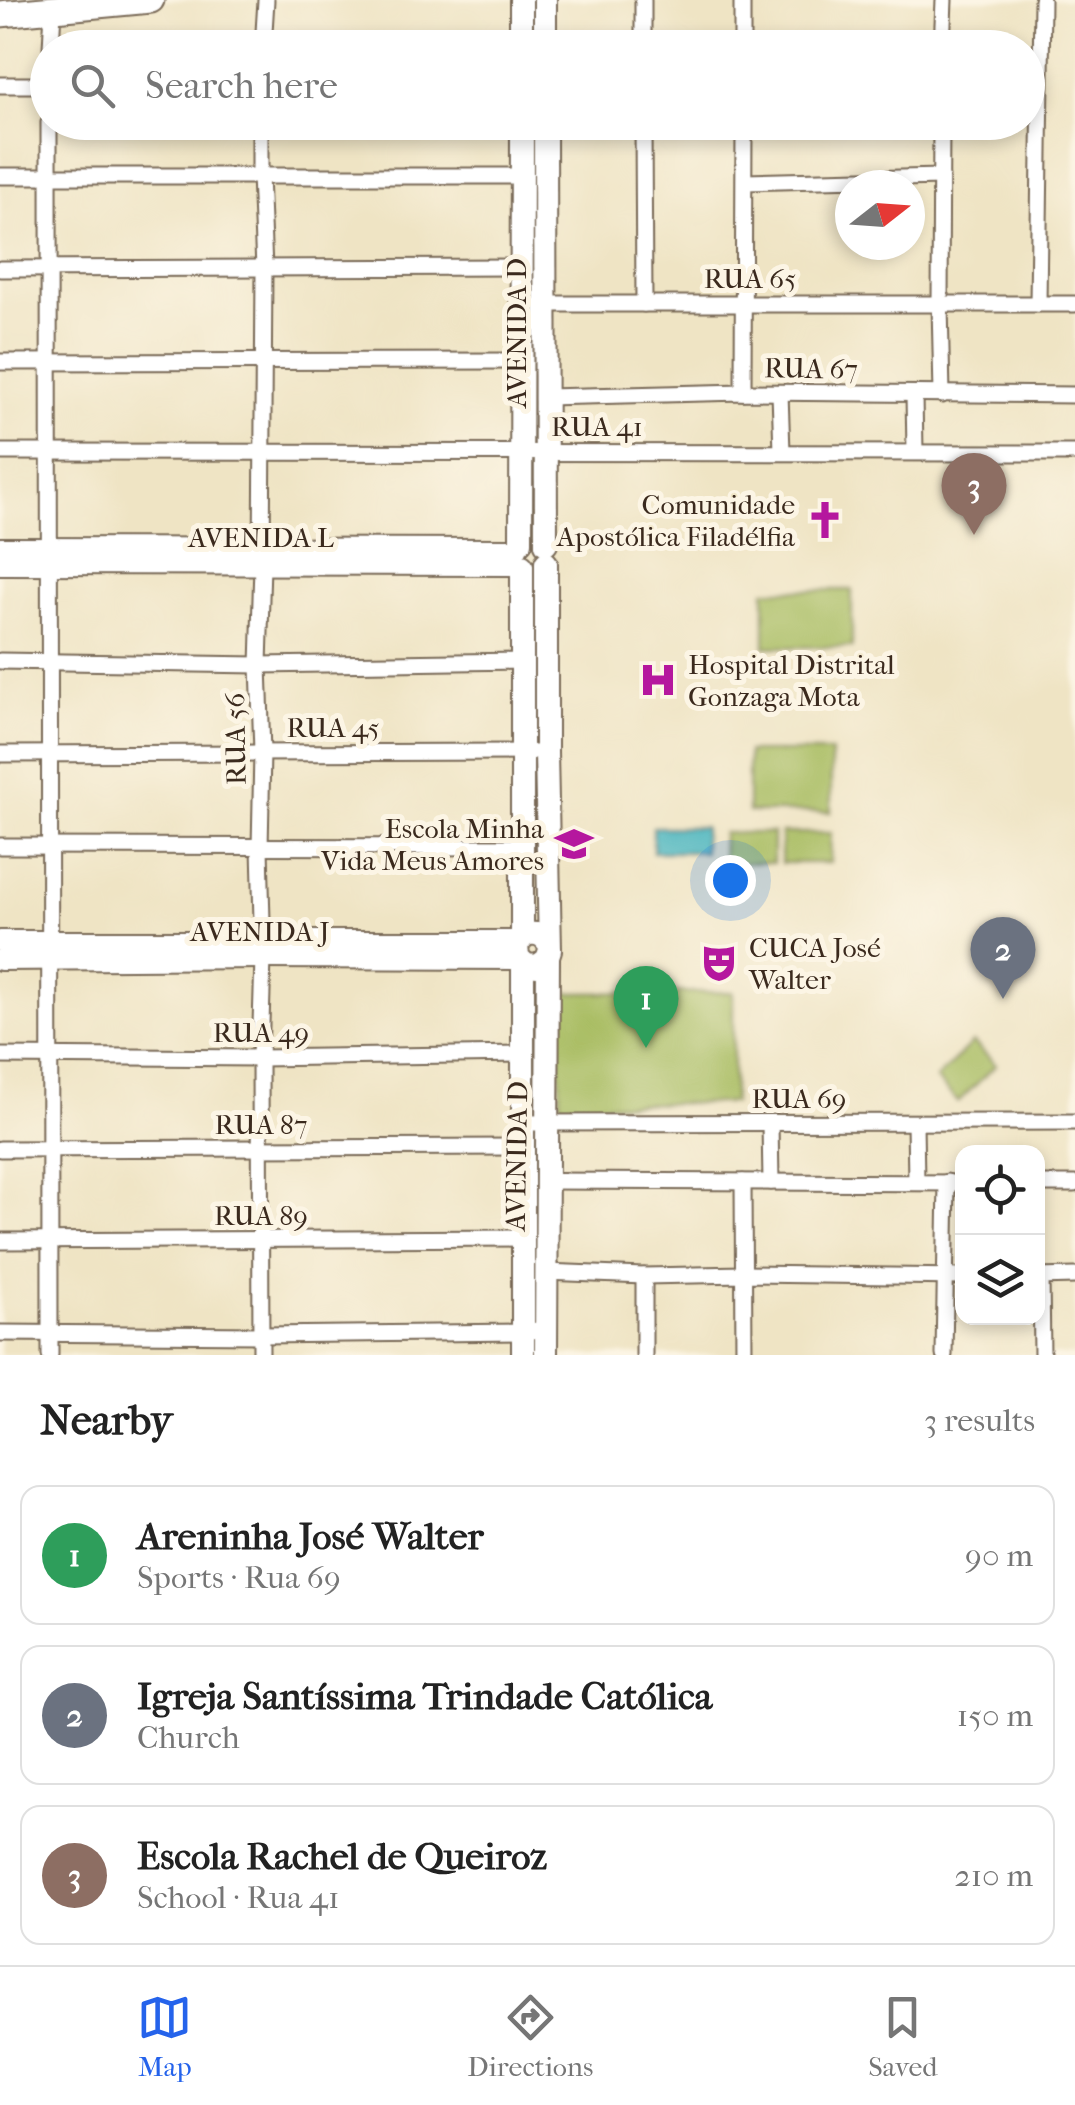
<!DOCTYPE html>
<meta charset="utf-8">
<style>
body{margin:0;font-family:"IM FELL French Canon",serif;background:#f6f6f6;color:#222}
.controls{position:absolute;right:30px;bottom:30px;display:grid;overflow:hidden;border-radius:20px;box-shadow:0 5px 15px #0003}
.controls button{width:90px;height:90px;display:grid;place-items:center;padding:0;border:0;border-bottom:2px solid #e0e0e0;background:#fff;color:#222;font:50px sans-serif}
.compass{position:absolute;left:835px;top:170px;width:90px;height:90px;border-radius:50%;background:#fff;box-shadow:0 5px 15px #0003;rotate:73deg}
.you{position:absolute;left:730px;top:880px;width:35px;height:35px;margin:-25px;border:8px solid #fff;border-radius:50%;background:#1a73e8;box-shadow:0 0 0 15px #1a73e833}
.badge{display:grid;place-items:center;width:65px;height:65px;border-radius:50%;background:#2563eb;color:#fff;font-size:32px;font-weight:700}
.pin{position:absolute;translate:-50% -82px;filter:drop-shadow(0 2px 5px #0008)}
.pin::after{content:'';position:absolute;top:52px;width:35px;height:30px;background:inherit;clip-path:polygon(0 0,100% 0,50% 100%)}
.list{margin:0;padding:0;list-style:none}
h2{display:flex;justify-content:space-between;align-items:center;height:130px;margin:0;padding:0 40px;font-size:42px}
h2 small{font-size:32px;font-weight:400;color:#767676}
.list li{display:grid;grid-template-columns:65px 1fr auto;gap:30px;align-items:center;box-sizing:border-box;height:140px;margin:0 20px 20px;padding:0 20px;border:2px solid #e0e0e0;border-radius:20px}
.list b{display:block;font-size:38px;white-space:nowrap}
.list p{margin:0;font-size:32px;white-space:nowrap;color:#767676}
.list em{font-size:32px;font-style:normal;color:#767676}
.icon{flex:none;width:55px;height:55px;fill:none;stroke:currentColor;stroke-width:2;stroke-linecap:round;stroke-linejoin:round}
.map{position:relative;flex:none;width:1075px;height:1355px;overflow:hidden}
.search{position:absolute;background:#fff;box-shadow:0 5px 15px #0003;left:30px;right:30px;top:30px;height:110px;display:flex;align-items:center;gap:25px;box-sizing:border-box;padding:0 35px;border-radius:55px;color:#767676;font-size:38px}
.sheet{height:610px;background:#fff}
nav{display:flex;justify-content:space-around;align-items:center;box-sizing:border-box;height:140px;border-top:2px solid #e0e0e0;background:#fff;font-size:28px;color:#767676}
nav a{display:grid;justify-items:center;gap:5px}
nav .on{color:#2563eb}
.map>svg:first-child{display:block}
</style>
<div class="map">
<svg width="1075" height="1355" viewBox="0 0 1075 1355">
<rect width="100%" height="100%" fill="#fcf5e5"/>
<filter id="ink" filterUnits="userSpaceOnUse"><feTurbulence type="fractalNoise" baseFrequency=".01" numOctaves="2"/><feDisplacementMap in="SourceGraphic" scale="20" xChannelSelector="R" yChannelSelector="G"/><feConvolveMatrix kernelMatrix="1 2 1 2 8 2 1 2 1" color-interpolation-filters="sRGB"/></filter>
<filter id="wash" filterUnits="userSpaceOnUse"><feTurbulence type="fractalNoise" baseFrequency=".0048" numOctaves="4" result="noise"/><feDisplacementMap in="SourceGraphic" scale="40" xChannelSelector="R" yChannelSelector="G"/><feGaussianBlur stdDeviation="2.25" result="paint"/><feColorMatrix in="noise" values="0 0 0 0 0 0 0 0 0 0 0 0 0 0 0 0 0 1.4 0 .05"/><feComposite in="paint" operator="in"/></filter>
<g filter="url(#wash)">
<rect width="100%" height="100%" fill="#efe4c4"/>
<g fill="#a7bc61" stroke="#717340" stroke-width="2.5">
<rect x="765" y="590" width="87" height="57"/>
<rect x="748" y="752" width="83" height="60"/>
<polygon points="723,833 773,833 773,863 722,863"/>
<polygon points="781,833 831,833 830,863 781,863"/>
<polygon points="733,992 733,1103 560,1104 559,993"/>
<polygon points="973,1042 996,1065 958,1102 936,1079"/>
</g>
<rect fill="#43b2bd" stroke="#3f6e6e" stroke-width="2.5" x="653" y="827" width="51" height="25"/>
</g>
<g filter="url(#ink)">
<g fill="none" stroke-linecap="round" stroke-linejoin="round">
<g stroke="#7a6b58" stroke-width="19">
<g id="minor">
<polyline points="643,0 643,48"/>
<polyline points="742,0 742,48"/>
<polyline points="51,48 53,10"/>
<polyline points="263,48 266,0"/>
<polyline points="942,48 944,0"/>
<polyline points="0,85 48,85"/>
<polyline points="49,122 50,1355"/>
<polyline points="260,122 260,176 264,268 262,565 259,665 262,752 260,848 263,958 260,1058 261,1355"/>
<polyline points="643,122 644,304"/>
<polyline points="941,122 940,304 942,395"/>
<polyline points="0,176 522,176"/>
<polyline points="745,182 941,177"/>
<polyline points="0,269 522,267"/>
<polyline points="546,304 1075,304"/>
<polyline points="1038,304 1042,0"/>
<polyline points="0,362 522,361"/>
<polyline points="743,392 744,122"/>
<polyline points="780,393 782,452"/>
<polyline points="914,395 915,452"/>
<polyline points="546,397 743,392 1075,395"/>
<polyline points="0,452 1075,453"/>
<polyline points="0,661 259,665 522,661"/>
<polyline points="0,754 531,752"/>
<polyline points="0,846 522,847"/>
<polyline points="0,1056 260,1058 523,1054"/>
<polyline points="522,1123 1075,1122"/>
<polyline points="770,1123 771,1182"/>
<polyline points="915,1123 916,1182"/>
<polyline points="0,1149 522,1147"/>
<polyline points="546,1181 962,1183"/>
<polyline points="743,1182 744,1355"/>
<polyline points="1038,1184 1075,1184"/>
<polyline points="0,1241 523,1238"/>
<polyline points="545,1272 644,1276 744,1274 962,1277"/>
<polyline points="644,1276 644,1355"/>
<polyline points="1038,1277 1075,1276"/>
<polyline points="1041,1277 1042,1355"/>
<polyline points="0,1333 261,1335 523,1332 546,1329"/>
<polyline points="944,1355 947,1182"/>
</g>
</g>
<g stroke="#7a6b58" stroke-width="24">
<g id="tertiary">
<polyline points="0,548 517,549"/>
<polyline points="0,564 521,565"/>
<polyline points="0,941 519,941"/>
<polyline points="0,960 263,958 519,959"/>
</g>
</g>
<g stroke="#7a6b58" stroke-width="26">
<g id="secondary">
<polyline points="521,0 521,48"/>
<polyline points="545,0 545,48"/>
<polyline points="545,122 546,544"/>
<polyline points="521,542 522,122"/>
<path d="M546 563V752L550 950 547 959 538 966 526 965 518 957 517 945 525 935C535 932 543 934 548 943"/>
<polyline points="522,938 522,566"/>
<polyline points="523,1355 523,963"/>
<polyline points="546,1355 548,957"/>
</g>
</g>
<g stroke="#7a6b58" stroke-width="29">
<polyline id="primary" points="0,14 151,0"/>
</g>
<use href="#minor" stroke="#fff" stroke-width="15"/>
<use href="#tertiary" stroke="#fff" stroke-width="20"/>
<use href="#secondary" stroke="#fff" stroke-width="22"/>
<use href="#primary" stroke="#fff" stroke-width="25"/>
</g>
</g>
<defs>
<g id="church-bare" transform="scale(3)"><path d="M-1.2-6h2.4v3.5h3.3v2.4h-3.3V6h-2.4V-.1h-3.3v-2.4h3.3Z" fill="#b5179e" stroke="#fcf5e5" stroke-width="2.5" paint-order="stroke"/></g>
<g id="hospital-bare" transform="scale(3)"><path d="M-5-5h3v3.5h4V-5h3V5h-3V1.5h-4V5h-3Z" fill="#b5179e" stroke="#fcf5e5" stroke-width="2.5" paint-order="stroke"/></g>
<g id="school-bare" transform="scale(3)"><path d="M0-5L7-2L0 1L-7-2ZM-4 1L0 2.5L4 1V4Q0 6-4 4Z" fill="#b5179e" stroke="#fcf5e5" stroke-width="2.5" paint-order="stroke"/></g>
<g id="theatre-bare" transform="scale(3)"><path d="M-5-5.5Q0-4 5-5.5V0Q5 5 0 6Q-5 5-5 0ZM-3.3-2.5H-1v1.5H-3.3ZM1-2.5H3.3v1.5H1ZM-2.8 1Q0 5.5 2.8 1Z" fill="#b5179e" stroke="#fcf5e5" stroke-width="2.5" paint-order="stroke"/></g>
</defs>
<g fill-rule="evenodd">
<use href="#church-bare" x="825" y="520"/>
<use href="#hospital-bare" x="658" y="680"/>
<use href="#school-bare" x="574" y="844"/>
<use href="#theatre-bare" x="719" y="963"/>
</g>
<g text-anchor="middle" stroke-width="10" stroke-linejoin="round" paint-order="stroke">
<g font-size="28" fill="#3b2a1e" stroke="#fcf5e5">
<text x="750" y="288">RUA 65</text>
<text transform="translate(516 333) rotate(-90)" y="10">AVENIDA D</text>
<text transform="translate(811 368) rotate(1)" y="10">RUA 67</text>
<text x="597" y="436">RUA 41</text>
<text x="261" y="547">AVENIDA L</text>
<text x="333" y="737">RUA 45</text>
<text transform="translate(235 739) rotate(-91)" y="10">RUA 56</text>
<text x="260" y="941">AVENIDA J</text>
<text x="261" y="1042">RUA 49</text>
<text x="799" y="1108">RUA 69</text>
<text x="261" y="1134">RUA 87</text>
<text transform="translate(516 1156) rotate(-89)" y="10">AVENIDA D</text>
<text x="261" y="1225">RUA 89</text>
</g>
<g font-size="28" fill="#3b2a1e" stroke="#fcf5e5" text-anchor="end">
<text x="795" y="514">Comunidade<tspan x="795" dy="32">Apostólica Filadélfia</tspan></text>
<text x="688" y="674" text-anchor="start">Hospital Distrital<tspan x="688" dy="32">Gonzaga Mota</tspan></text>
<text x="544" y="838">Escola Minha<tspan x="544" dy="32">Vida Meus Amores</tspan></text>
<text x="749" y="957" text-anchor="start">CUCA José<tspan x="749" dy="32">Walter</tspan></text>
</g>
</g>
</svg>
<div class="controls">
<button><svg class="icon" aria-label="locate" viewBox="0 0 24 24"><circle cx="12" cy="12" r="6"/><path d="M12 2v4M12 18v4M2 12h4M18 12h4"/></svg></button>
<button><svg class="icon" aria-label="layers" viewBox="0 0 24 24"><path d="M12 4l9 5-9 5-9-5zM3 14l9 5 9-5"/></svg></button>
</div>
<svg class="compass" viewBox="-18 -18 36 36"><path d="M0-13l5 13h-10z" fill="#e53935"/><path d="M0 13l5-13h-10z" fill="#767676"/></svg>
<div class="you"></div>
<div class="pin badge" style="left:646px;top:1048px;background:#2e9e5b">1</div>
<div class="pin badge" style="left:1003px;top:999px;background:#6b7280">2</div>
<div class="pin badge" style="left:974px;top:535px;background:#8d6e63">3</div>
<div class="search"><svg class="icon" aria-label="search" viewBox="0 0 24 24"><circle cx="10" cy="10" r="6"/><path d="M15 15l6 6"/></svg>Search here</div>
</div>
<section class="sheet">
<h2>Nearby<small>3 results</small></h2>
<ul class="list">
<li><span class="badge" style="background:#2e9e5b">1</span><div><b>Areninha José Walter</b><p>Sports · Rua 69</p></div><em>90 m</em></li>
<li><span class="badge" style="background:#6b7280">2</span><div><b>Igreja Santíssima Trindade Católica</b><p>Church</p></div><em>150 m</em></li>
<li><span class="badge" style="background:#8d6e63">3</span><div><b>Escola Rachel de Queiroz</b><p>School · Rua 41</p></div><em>210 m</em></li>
</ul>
</section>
<nav>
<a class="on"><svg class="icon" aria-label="map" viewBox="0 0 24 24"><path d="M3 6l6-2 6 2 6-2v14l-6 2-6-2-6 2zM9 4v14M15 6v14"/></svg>Map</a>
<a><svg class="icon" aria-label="directions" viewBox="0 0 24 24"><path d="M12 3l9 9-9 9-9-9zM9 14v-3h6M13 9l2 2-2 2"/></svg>Directions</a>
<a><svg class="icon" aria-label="saved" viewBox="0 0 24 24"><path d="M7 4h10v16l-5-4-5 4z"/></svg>Saved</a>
</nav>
